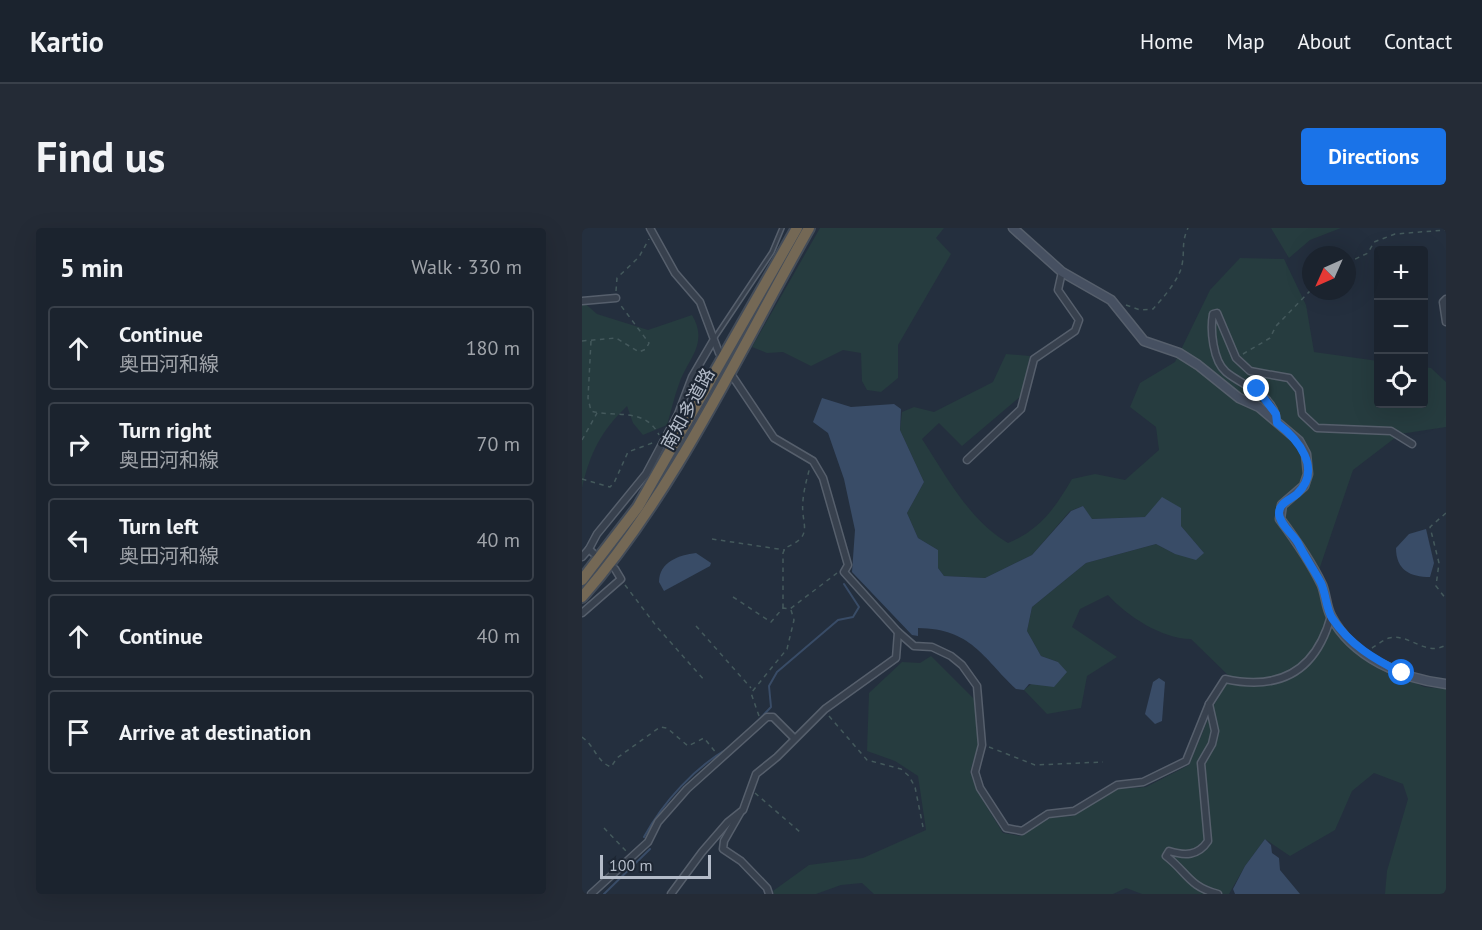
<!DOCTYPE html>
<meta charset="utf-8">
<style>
body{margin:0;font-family:"PT Sans","Noto Sans JP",sans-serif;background:#242b36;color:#f1f3f6}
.controls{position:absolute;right:18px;top:18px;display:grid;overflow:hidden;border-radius:6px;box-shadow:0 6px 24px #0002}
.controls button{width:54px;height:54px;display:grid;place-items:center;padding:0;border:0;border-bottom:2px solid #39404a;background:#1b232e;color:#f1f3f6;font:30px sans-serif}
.compass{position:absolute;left:720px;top:18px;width:54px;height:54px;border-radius:50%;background:#1b232e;box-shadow:0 6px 24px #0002;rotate:225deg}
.scale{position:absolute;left:18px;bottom:15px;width:111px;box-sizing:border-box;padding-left:6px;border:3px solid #b4bcc9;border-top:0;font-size:16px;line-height:21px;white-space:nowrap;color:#b4bcc9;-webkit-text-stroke:4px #1d2633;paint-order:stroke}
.stop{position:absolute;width:18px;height:18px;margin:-14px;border:4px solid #1a73e8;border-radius:50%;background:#fff}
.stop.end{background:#1a73e8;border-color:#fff;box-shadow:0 2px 6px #0008}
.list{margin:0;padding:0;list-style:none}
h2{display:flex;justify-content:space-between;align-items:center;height:78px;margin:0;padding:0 24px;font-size:26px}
h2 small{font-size:20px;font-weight:400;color:#a0a4aa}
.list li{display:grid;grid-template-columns:39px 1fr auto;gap:18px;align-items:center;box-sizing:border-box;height:84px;margin:0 12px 12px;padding:0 12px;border:2px solid #39404a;border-radius:6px}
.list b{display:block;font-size:22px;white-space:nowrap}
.list p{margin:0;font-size:20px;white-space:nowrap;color:#a0a4aa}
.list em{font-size:20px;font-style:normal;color:#a0a4aa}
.icon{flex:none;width:33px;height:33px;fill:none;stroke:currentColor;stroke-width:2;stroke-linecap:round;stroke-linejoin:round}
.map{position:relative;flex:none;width:864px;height:666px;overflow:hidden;border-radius:6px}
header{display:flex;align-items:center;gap:36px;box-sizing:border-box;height:84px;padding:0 30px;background:#1b232e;border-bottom:2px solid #39404a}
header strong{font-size:28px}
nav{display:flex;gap:33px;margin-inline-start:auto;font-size:21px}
.intro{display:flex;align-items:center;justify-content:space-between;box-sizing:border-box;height:144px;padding:0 36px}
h1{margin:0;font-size:42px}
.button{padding:15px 27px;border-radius:6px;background:#1a73e8;color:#fff;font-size:21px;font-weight:700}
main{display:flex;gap:36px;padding:0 36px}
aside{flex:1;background:#1b232e;border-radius:6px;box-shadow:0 6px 24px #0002}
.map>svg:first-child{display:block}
</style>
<header>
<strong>Kartio</strong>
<nav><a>Home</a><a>Map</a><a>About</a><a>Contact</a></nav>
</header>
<div class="intro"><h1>Find us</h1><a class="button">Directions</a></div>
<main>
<aside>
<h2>5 min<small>Walk · 330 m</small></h2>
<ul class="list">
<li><svg class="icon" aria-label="ahead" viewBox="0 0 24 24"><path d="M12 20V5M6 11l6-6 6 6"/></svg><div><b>Continue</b><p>奥田河和線</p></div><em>180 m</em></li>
<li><svg class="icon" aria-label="right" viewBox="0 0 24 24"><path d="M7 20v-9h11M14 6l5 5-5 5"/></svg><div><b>Turn right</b><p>奥田河和線</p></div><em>70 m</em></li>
<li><svg class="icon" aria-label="left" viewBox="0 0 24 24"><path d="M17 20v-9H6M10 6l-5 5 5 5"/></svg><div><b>Turn left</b><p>奥田河和線</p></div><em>40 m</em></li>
<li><svg class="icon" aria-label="ahead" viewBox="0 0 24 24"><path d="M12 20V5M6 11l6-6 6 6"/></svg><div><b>Continue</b></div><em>40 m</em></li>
<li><svg class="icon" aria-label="arrive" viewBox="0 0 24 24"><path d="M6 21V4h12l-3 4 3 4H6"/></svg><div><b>Arrive at destination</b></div></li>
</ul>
</aside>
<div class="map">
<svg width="864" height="666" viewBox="0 0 864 666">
<rect width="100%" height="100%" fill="#242f3e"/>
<g fill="#263c3f">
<polygon points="238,0 362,0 354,10 369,26 316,117 316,150 299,164 285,162 280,153 279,125 261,122 229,138 201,124 185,125 170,119"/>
<polygon points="689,0 759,0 728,12 707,30"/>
<path d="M658 30 702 31 724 77 732 124 796 133V176H842V139L849 140 864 154V199L818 206 771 242 736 345 744 387 778 428 842 459 864 461V666H803L805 643 826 571 821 556 792 545 770 563 753 602 708 628 683 611 663 638 647 666H560L544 660 531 666H292L280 655 259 657 234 666H192L191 663 227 637 281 630 344 602 336 548 313 533 285 523 287 465 320 434 338 435 349 428 392 471 396 517 388 544 395 563 421 605 439 608 468 590 491 588 535 561 564 559 607 537 632 477 648 449 609 411C580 411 545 388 526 367L498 381 490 399 535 429 505 448 499 480 465 486 442 462 476 434 459 428 445 403 450 379 504 335 574 316 593 326 621 324 599 298 563 289 509 291 501 278 488 283 450 327 403 350 362 348 356 340V322L336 310 325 285 342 254 318 202 320 184 332 179 352 184 411 154 424 126 448 128 439 168 380 218 357 195 340 211C364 248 388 293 426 315 458 302 473 280 490 251L513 246 543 252 577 222 574 199 548 179 558 155 593 134 628 62Z"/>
<path d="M0 73 15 86 66 102 110 87C127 116 106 130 97 156 92 169 89 184 85 197L61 207 51 195 45 178C19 203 8 225 0 260Z"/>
</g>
<g fill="#394c67">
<path d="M240 170 269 179 312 176 319 181 318 202 342 254 325 285 336 310 356 322V340L362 348 403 350 450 327 489 283 501 278 510 291 563 289 580 269 599 280V298L622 325 614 332 593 326 574 316 504 335 450 379 445 403 459 428 476 434 485 444 472 459 447 456 442 462 434 461C400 429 390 401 336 400V408L330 407 270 344 273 302 262 251 246 205 231 194Z"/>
<path d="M844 301 852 335 848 349C828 349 814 342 814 320L827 306Z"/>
<path d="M114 325 129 335 128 338 82 363 77 354C77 334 97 327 114 325Z"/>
<polygon points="577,450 583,454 580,493 573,496 563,486 571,454"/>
<polygon points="683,611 689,617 690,625 697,630 698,642 718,666 653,666 651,661 663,638"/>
</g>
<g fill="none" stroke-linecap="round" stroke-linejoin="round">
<g stroke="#394c67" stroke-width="2">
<polyline points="172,497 189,479 187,458 195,444 256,392 271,389 277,379 262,356"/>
<path d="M62 609C81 574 113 539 148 519"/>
<polyline points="22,666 68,621"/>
</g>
<g stroke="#565f6c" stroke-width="6">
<polyline id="service" points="132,111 190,24 200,0"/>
</g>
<g stroke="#565f6c" stroke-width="9">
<g id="minor">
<polyline points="68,0 93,45 118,74 137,125"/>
<polyline points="864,71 861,74 864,94"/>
<polyline points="0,73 34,70"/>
<path d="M151 149 192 210 231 233 241 250 266 337 262 344 316 404 332 418 350 419 369 428 380 437 395 458 400 517 393 544 398 560 424 600 440 603 466 586 492 583 535 557 561 554 604 533 627 476 643 451C698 463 734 443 749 388"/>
<path d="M695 194C693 166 662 159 644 144 631 133 628 102 631 86L635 85 654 130 668 143 707 150 717 162 720 186 735 200 809 203 830 216"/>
<polyline points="385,232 439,181 452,131 493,103 497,92 476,62 480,44"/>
<polyline points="11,325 7,321 15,306 64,246 96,186 110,149 131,113"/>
<polyline points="0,329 7,321"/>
<polyline points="0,385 39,351 33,341"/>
<path d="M627 476 633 503 630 516 619 535 626 613C616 628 603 628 587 623L584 628C605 644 607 659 636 666"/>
<polyline points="158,585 142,613 141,621 159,633 185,660 187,666"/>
<polyline points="9,666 66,614 76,594 105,561 185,489 191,489 212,510"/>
<polyline points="89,666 120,624 146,594 161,582 174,546 195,529 243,481 314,430 316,404"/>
</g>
</g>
<g stroke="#565f6c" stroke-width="11">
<path id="secondary" d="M431 0 480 44 529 72 562 113 597 125 616 137 657 170 677 179 717 213 724 226 726 246 722 258 700 277 698 291C713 311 729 334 740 357 744 367 744 379 749 388 770 429 821 451 864 456"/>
</g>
<g stroke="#434c59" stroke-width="14">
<g id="motorway">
<polyline points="0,352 56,279 215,0"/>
<path d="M0 369C93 263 157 123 227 0"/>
</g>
</g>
<g stroke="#44595c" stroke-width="1.5" stroke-dasharray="4.5 4.5" stroke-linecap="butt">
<polyline points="765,35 786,25 792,14 813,6 864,2"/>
<polyline points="34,63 35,50 57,29 67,11"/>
<path d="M544 77 558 82 571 81C581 70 597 52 600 37 603 22 599 15 606 0"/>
<polyline points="0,113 34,110 57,124 64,121 67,115 37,75"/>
<path d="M9 113 6 170 9 183C33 190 63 179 77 207"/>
<polyline points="661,126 688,110 694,98 729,62"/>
<polyline points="0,212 15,185"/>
<polyline points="0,251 28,259 32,255 46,224 73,214"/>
<polyline points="864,285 848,299 857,335 854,358 864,371"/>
<polyline points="130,311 203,322"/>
<polyline points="43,357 75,399 123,453"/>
<polyline points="151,369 189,394 201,380 208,381 255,345"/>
<path d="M201 380V325L203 320C234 307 218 297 221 272 222 261 225 250 228 239"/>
<polyline points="114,398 169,460"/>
<path d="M790 420C795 417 801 412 807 410 828 405 843 429 864 417"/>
<polyline points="177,488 169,465 205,421 212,392 209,382"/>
<polyline points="247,488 285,532 319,541 327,548 333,559 341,599"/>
<path d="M0 509C13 518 14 533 29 539L35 530 78 499 85 500 106 518 122 510 135 526"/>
<polyline points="407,519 453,537 521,534"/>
<polyline points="173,565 218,604"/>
<polyline points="22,600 44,623"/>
</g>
<use href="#service" stroke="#38414e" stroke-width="3"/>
<use href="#minor" stroke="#38414e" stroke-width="6"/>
<use href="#secondary" stroke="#465061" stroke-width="8"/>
<use href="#motorway" stroke="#746855" stroke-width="10"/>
</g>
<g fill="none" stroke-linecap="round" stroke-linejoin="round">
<path stroke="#1a73e8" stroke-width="8" d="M675 161 694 186 695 195C716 211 741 241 715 266 708 272 697 275 697 285 697 296 711 306 716 315 723 329 732 342 739 355 744 366 744 380 750 390 768 417 792 431 820 445"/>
</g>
<g text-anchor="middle" stroke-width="4.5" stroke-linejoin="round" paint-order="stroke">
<g font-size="18" fill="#b4bcc9" stroke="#1d2633">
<text transform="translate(106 181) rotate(-61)" y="6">南知多道路</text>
</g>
</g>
</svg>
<div class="controls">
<button>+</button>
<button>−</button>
<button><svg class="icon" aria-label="locate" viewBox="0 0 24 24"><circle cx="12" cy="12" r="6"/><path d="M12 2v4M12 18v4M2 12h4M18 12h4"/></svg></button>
</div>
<svg class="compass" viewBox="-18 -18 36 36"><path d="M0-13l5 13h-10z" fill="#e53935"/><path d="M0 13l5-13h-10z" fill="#a0a4aa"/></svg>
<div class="scale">100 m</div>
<div class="stop" style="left:820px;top:445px"></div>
<div class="stop end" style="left:675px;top:161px"></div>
</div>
</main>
